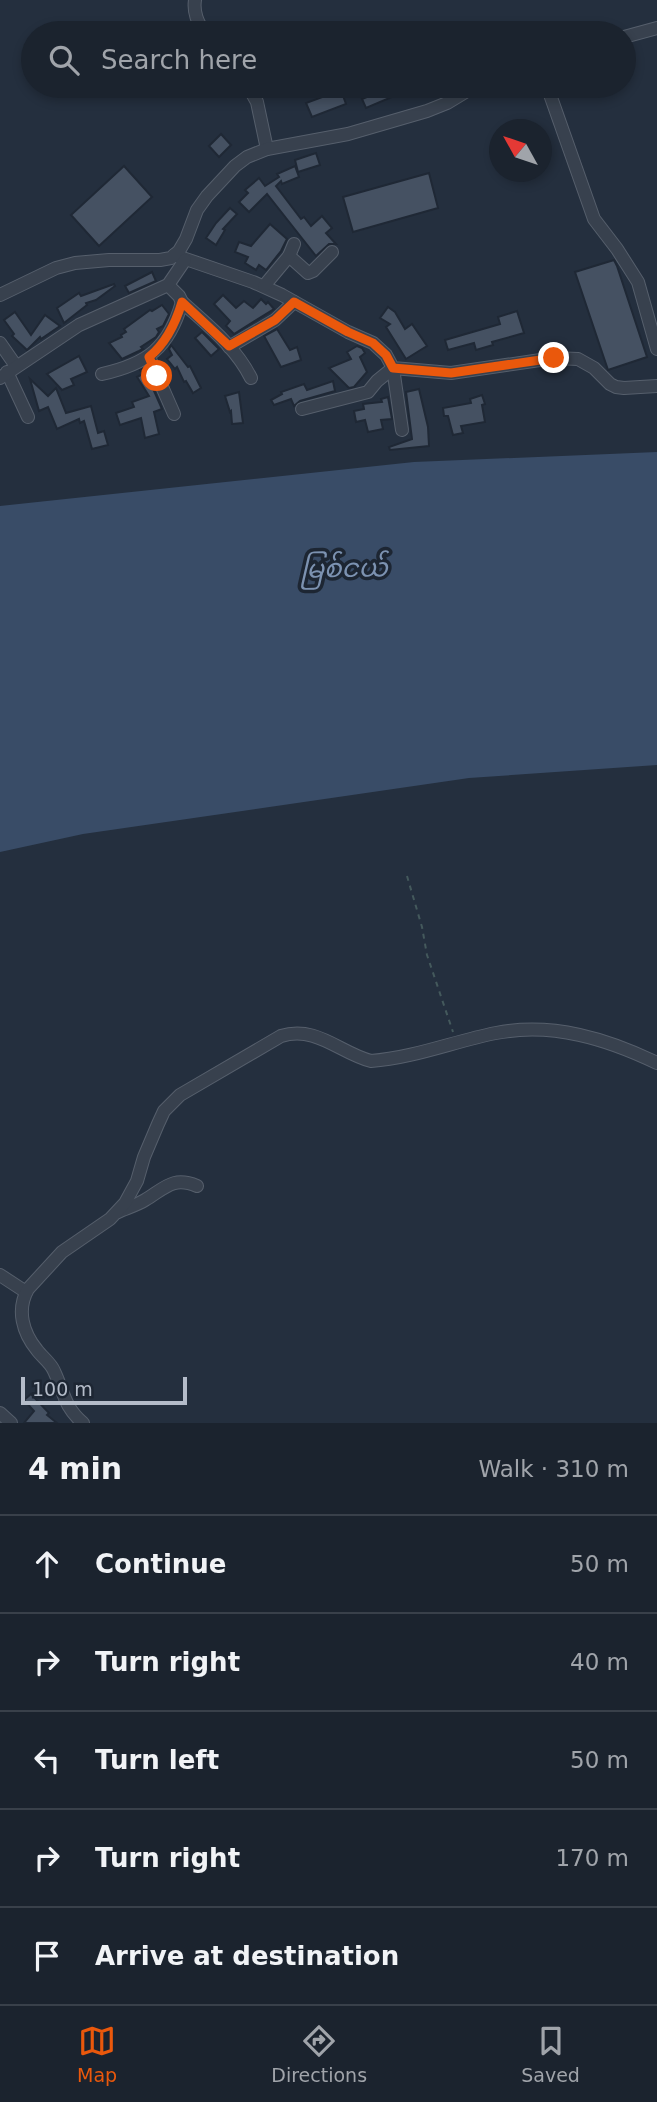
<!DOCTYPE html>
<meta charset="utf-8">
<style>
body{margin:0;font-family:"DejaVu Sans","Noto Sans Myanmar",sans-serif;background:#242b36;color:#f1f3f6}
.compass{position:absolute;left:489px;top:119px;width:63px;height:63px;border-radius:50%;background:#1b232e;box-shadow:0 4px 10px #0003;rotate:310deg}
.scale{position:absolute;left:21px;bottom:18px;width:166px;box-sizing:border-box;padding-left:7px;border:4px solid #b4bcc9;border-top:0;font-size:19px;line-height:24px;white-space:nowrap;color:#b4bcc9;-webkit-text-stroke:5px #1d2633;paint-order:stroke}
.stop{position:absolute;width:21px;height:21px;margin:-16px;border:5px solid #ea580c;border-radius:50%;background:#fff}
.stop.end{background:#ea580c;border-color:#fff;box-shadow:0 2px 7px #0008}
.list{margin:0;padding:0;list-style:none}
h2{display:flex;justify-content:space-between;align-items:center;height:91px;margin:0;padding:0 28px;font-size:30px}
h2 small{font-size:23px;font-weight:400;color:#a0a4aa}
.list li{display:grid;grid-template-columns:46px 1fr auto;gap:21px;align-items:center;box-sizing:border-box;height:98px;padding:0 28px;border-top:2px solid #39404a}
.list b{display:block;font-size:26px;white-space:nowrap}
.list em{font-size:23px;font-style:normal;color:#a0a4aa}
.icon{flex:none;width:38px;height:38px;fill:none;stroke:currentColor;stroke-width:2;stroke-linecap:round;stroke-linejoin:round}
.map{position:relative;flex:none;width:657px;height:1423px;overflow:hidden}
.search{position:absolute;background:#1b232e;box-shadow:0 4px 10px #0003;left:21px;right:21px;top:21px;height:77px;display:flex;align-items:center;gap:18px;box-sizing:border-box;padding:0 24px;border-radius:38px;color:#a0a4aa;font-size:26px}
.sheet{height:581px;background:#1b232e}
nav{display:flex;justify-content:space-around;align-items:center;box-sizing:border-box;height:98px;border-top:2px solid #39404a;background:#1b232e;font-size:19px;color:#a0a4aa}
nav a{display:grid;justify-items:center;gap:4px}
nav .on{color:#ea580c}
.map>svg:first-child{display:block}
</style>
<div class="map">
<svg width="657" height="1423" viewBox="0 0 657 1423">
<rect width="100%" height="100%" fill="#242f3e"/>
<polygon fill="#394c67" points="657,452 657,765 469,778 83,834 0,852 0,506 414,462"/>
<g fill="#455162" stroke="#1f2835" stroke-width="2">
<polygon points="393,86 396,86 399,94 366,108 362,99"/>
<polygon points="341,90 346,104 312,117 306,103"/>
<polygon points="221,134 231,145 219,157 209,146"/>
<polygon points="316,153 320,165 298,172 295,160"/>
<polygon points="124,166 152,197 99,246 71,215"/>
<polygon points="295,166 299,177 282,184 281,181 276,186 301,219 304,217 311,226 322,216 332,228 326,233 336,244 329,244 316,256 267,194 249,212 239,202 248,193 245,190 259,178 265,186 279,177 277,174"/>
<polygon points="429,173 438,208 353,232 343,197"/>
<polygon points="230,208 237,214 223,229 225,230 216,245 206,238 216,223"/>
<polygon points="270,224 287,239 281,251 266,270 259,265 256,270 245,263 248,257 235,252 239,242 251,246"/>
<polygon points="614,260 617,266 647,357 608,370 575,272"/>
<polygon points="152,272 156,281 129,293 125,286"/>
<polygon points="114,284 115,286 96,300 86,303 87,305 64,323 57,308 79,293 81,296"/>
<polygon points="223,295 236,308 244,301 253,308 261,299 266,304 268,302 274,309 234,334 226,326 230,321 214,304"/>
<polygon points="162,305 169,314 163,326 157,329 159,332 156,337 141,347 143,349 139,351 122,359 109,343 122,337 121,335 126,332 124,329 150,310 152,311"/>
<polygon points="388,307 395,312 405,329 412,324 427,346 406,359 386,327 390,324 380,318"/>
<polygon points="517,311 524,333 492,342 493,345 476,350 474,343 448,350 445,340 500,324 498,317"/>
<polygon points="15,312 31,335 45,315 60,326 41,339 40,337 27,350 12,336 14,334 4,320"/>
<polygon points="277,329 290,350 297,347 301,360 281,367 264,336"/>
<polygon points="202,332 219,349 211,356 195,338"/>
<polygon points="171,345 188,367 190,366 201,388 193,393 186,381 184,382 177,367 175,369 167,359 172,355 169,349"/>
<polygon points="357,346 362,348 365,353 360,357 367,372 354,387 349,388 329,368 351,359 347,352"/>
<polygon points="79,356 87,372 71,379 74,385 62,390 47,374"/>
<polygon points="144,368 162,409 154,412 159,434 145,438 141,418 120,425 116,413 134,407 132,402 149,396 137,377 143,374 140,370"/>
<polygon points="30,379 48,396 56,388 66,413 91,406 98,433 104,431 108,445 92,449 84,421 80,423 79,419 57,429 48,407 39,411"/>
<polygon points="333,381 335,391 300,401 294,406 291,399 274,405 271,400 282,394 281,392 304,384 307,390"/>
<polygon points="419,389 428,427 429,446 390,450 389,447 412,439 406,392"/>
<polygon points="239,392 243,423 232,424 231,411 230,412 225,396"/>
<polygon points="482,395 485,404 482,405 485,422 461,426 463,433 453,435 448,416 444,416 443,408 471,403 470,399"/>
<polygon points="388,397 392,419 381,420 383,429 368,432 365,420 356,422 354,411 364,409 363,404 382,402 381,399"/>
<polygon points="31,1394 49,1413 47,1415 57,1423 24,1423 34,1411 24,1400"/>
</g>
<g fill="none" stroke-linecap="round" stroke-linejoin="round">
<g stroke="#565f6c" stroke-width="14">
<g id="minor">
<path d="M195 0C193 13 198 22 204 33"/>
<polyline points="624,37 657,28"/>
<polyline points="248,86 257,102 267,149"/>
<polyline points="547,86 594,219 617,249 638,282 657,349"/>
<polyline points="174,255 253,282 282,295 348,332 373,343 386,355 393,368 451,373 554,358 578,359 594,368 610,384 616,387 624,388 657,386"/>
<polyline points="289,256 308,273 313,271 332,252"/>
<path d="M168 285 179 296 182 302C207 325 235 346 251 378"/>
<polyline points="264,286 289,256 294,244"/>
<polyline points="0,295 56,268 75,263 109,260 160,260 171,258 179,251 186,239 197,210 207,196 235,166 247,157 267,149 348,134 427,111 447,103 475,86"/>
<polyline points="0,343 16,366"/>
<polyline points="229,347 275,320 294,302"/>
<polyline points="149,357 174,414"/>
<polyline points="7,372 28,417"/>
<path d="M102 374C147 364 169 348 182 302"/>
<polyline points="0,378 79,325 168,285 185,260"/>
<polyline points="302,409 368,392 377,381 393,368 402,430"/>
<path d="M118 1212C127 1208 137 1205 145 1200 165 1188 173 1176 197 1186"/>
<polyline points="0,1275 26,1292"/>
<polyline points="0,1413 11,1423"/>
<path d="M83 1423C64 1407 64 1392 54 1371 51 1363 42 1357 37 1350 23 1333 16 1310 28 1289L62 1252 110 1219 125 1203 137 1181 144 1157 158 1124 164 1111 180 1095 281 1036C316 1025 340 1053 371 1061 413 1058 455 1041 496 1033 553 1022 607 1039 657 1063"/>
</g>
</g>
<polyline stroke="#44595c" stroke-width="2" stroke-dasharray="5 5" stroke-linecap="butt" points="407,876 422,927 427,955 453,1032"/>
<use href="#minor" stroke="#38414e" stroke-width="12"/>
</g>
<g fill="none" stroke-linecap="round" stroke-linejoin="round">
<path stroke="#ea580c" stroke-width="9" d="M157 376 149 357C165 344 176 322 182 302L229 346 275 320 294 302 348 332 373 343 386 355 393 368 451 373 554 358"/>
</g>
<g text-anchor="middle" stroke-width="7" stroke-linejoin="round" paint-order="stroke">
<g font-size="26" font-style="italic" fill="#7c92b1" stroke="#1d2633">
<text transform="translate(344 568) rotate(-1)" y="9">မြစ်ငယ်</text>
</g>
</g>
</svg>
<svg class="compass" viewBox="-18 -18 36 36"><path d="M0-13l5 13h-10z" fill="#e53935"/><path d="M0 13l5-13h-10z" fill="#a0a4aa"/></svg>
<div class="scale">100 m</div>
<div class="stop" style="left:157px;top:376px"></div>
<div class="stop end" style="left:554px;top:358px"></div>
<div class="search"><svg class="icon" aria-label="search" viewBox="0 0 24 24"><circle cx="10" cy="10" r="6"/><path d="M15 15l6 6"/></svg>Search here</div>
</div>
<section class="sheet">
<h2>4 min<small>Walk · 310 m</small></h2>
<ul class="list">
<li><svg class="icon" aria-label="ahead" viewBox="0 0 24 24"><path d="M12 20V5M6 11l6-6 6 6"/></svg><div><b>Continue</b></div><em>50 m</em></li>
<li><svg class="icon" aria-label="right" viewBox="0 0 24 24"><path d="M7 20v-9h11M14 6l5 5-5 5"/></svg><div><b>Turn right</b></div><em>40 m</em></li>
<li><svg class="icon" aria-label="left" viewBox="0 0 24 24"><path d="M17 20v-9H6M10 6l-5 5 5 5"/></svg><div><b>Turn left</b></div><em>50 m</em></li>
<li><svg class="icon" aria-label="right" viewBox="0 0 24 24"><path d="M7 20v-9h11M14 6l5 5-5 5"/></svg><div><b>Turn right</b></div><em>170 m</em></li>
<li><svg class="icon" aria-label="arrive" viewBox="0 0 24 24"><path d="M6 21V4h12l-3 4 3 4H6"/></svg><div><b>Arrive at destination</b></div></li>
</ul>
</section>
<nav>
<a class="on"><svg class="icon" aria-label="map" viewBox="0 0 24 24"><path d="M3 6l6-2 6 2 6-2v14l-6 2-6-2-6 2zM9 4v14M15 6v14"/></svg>Map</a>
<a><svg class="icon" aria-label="directions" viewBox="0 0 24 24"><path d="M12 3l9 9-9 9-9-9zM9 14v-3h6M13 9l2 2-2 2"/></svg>Directions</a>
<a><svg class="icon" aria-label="saved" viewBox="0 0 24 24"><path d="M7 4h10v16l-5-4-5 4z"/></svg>Saved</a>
</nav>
